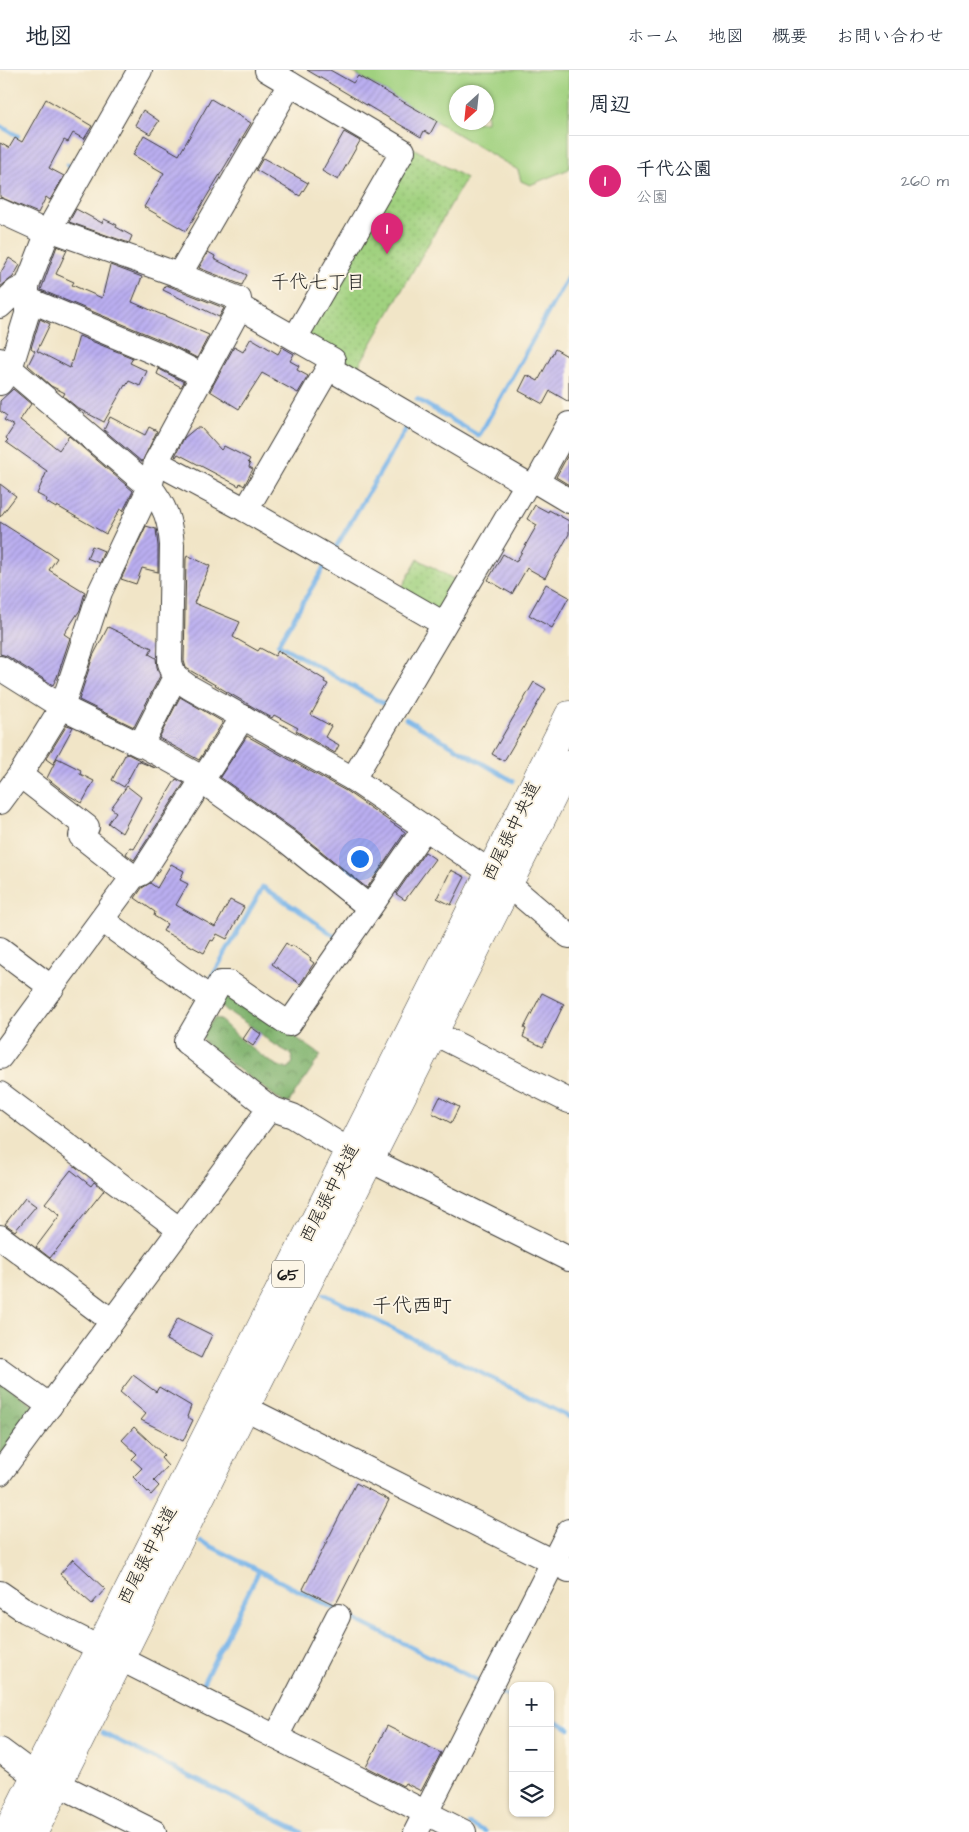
<!DOCTYPE html>
<html lang="ja">
<meta charset="utf-8">
<style>
body{margin:0;font-family:"Architects Daughter","Klee One",sans-serif;background:#f6f6f7;color:#1f2937}
.controls{position:absolute;right:15px;bottom:15px;display:grid;overflow:hidden;border-radius:10px;box-shadow:0 1px 4px #0004}
.controls button{width:45px;height:45px;display:grid;place-items:center;padding:0;border:0;border-bottom:1px solid #e0e1e3;background:#fff;color:#1f2937;font:25px sans-serif}
.compass{position:absolute;left:449px;top:15px;width:45px;height:45px;border-radius:50%;background:#fff;box-shadow:0 1px 4px #0004;rotate:207deg}
.you{position:absolute;left:359px;top:788px;width:18px;height:18px;margin:-12px;border:4px solid #fff;border-radius:50%;background:#1a73e8;box-shadow:0 0 0 8px #1a73e833}
.badge{display:grid;place-items:center;width:32px;height:32px;border-radius:50%;background:#db2777;color:#fff;font-size:16px;font-weight:700}
.pin{position:absolute;translate:-50% -41px;filter:drop-shadow(0 1px 2px #0008)}
.pin::after{content:'';position:absolute;top:26px;width:18px;height:15px;background:inherit;clip-path:polygon(0 0,100% 0,50% 100%)}
.list{margin:0;padding:0;list-style:none}
h2{display:flex;justify-content:space-between;align-items:center;height:65px;margin:0;padding:0 20px;font-size:21px}
h2 small{font-size:16px;font-weight:400;color:#747a83}
.list li{display:grid;grid-template-columns:32px 1fr auto;gap:15px;align-items:center;box-sizing:border-box;height:90px;padding:0 20px;border-top:1px solid #e0e1e3}
.list b{display:block;font-size:19px;white-space:nowrap}
.list p{margin:0;font-size:16px;white-space:nowrap;color:#747a83}
.list em{font-size:16px;font-style:normal;color:#747a83}
.icon{flex:none;width:28px;height:28px;fill:none;stroke:currentColor;stroke-width:2;stroke-linecap:round;stroke-linejoin:round}
.map{position:relative;flex:none;width:569px;height:1762px;overflow:hidden}
header{display:flex;align-items:center;gap:30px;box-sizing:border-box;height:70px;padding:0 25px;background:#fff;border-bottom:1px solid #e0e1e3}
header strong{font-size:24px}
nav{display:flex;gap:28px;margin-inline-start:auto;font-size:18px}
main{display:flex}
aside{flex:1;background:#fff}
.map>svg:first-child{display:block}
</style>
<header>
<strong>地図</strong>
<nav><a>ホーム</a><a>地図</a><a>概要</a><a>お問い合わせ</a></nav>
</header>
<main>
<div class="map">
<svg width="569" height="1762" viewBox="0 0 569 1762">
<defs>
<pattern id="green-dots" width="8" height="8" patternUnits="userSpaceOnUse" patternTransform="scale(1.25)"><rect width="8" height="8" fill="#a0d17f"/><path d="M2 2h.1M6 6h.1" fill="none" stroke="#89b36d" stroke-width="1.8" stroke-linecap="round"/></pattern>
<pattern id="forest-crowns" width="20" height="18" patternUnits="userSpaceOnUse" patternTransform="scale(1.25)"><rect width="20" height="18" fill="#80b36e"/><path d="M2 6a3 3 0 1 1 6 0M12 15a3 3 0 1 1 6 0" fill="none" stroke="#68915a"/></pattern>
<pattern id="building-hatch" width="6" height="6" patternUnits="userSpaceOnUse" patternTransform="scale(1.25)"><rect width="6" height="6" fill="#baaef0"/><path d="M-1 1l2-2M0 6l6-6M5 7l2-2" fill="none" stroke="#9f95cd"/></pattern>
</defs>
<rect width="100%" height="100%" fill="#fcf5e5"/>
<filter id="ink" filterUnits="userSpaceOnUse"><feTurbulence type="fractalNoise" baseFrequency=".02" numOctaves="2"/><feDisplacementMap in="SourceGraphic" scale="10" xChannelSelector="R" yChannelSelector="G"/><feConvolveMatrix kernelMatrix="1 2 1 2 8 2 1 2 1" color-interpolation-filters="sRGB"/></filter>
<filter id="wash" filterUnits="userSpaceOnUse"><feTurbulence type="fractalNoise" baseFrequency=".0096" numOctaves="4" result="noise"/><feDisplacementMap in="SourceGraphic" scale="20" xChannelSelector="R" yChannelSelector="G"/><feGaussianBlur stdDeviation="1.12" result="paint"/><feColorMatrix in="noise" values="0 0 0 0 0 0 0 0 0 0 0 0 0 0 0 0 0 1.4 0 .05"/><feComposite in="paint" operator="in"/></filter>
<g filter="url(#wash)">
<rect width="100%" height="100%" fill="#f1e5c7"/>
<g fill="url(#green-dots)" stroke="#5e764e">
<polygon points="413,78 466,108 358,297 310,270 308,260"/>
<polygon points="418,489 459,512 444,538 433,541 400,521"/>
</g>
<g fill="url(#forest-crowns)" stroke="#4e6845">
<path d="M231 922 321 985 289 1032 284 1033 206 975 202 966 214 948 219 949C231 960 273 1001 289 998L293 992 291 984 270 972 258 961 226 940 222 936 220 929Z"/>
<polygon points="0,1310 35,1337 0,1392"/>
</g>
<path fill="#a0d17f" stroke="#5e764e" fill-rule="evenodd" d="M349 0H569V99L530 115 521 111 518 100ZM457 22H487V52H457Z"/>
<g fill="none" stroke-linecap="round" stroke-linejoin="round">
<g stroke="#77b4e9" stroke-width="4.5">
<polyline points="0,56 18,66"/>
<polyline points="67,95 74,100"/>
<polyline points="417,329 479,366 569,205"/>
<polyline points="333,482 407,357"/>
<polyline points="326,494 278,574 384,634"/>
<polyline points="406,649 513,711"/>
<polyline points="212,907 263,817 307,846 337,868 339,866"/>
<polyline points="324,1224 569,1347"/>
<polyline points="200,1471 335,1539"/>
<polyline points="346,1545 485,1614"/>
<polyline points="201,1617 259,1501"/>
<polyline points="497,1621 513,1629"/>
<polyline points="550,1648 569,1658"/>
<polyline points="103,1663 301,1762"/>
<polyline points="469,1754 486,1762"/>
</g>
</g>
<g id="blocks">
<g fill="url(#building-hatch)">
<polygon points="307,0 330,0 353,13 358,6 437,51 430,64 424,61 421,67"/>
<polygon points="46,29 92,56 84,69 73,63 68,72 64,70 49,98 64,106 50,130 46,127 38,143 0,127 0,73 9,78 15,68 22,72"/>
<polygon points="211,29 251,53 186,161 144,137 164,103 133,85 144,65 179,85"/>
<polygon points="143,40 159,51 150,64 135,55"/>
<polygon points="344,62 360,71 338,110 322,101"/>
<polygon points="263,88 308,113 300,126 256,100"/>
<polygon points="76,139 102,153 104,149 117,155 116,157 132,166 129,173 69,152"/>
<polygon points="57,176 67,180 56,204 74,212 72,215 102,228 110,195 142,207 132,232 209,265 197,288 168,273 41,220"/>
<polygon points="208,182 215,186 214,189 247,205 242,215 199,198"/>
<polygon points="9,188 20,195 13,207 0,217 0,204"/>
<polygon points="166,215 174,218 224,238 219,247 163,220"/>
<polygon points="40,249 50,254 37,281 70,298 79,266 133,288 130,293 147,301 140,316 129,311 126,316 125,315 104,352 79,339 63,326 65,323 51,316 28,295 35,281 31,278"/>
<polygon points="251,268 278,284 282,277 294,284 290,291 299,296 297,300 308,306 298,323 262,303 239,339 210,321 234,277 243,282"/>
<polygon points="555,279 569,287 569,332 550,321 543,334 519,321 527,305 538,311"/>
<polygon points="159,299 184,312 181,317 157,304"/>
<polygon points="13,319 31,334 20,350 59,380 69,366 133,421 123,441 120,439 106,464 57,436 56,438 46,432 47,429 37,424 47,401 6,372 8,370 6,368 14,356 4,350 7,346 0,341 0,331"/>
<polygon points="110,347 145,365 149,357 157,361 142,392 104,360"/>
<polygon points="196,358 201,358 221,380 224,376 250,389 248,392 250,394 249,397 253,399 244,416 240,413 239,416 178,384 176,387 175,386 184,368"/>
<polygon points="569,383 569,415 556,407"/>
<polygon points="0,414 16,426 0,447"/>
<polygon points="535,435 548,442 549,440 569,451 569,464 545,508 527,498 512,524 488,510 503,484 516,492 537,455 527,449"/>
<polygon points="0,452 57,488 49,500 85,522 80,540 64,564 70,568 57,607 53,615 7,586 0,584"/>
<polygon points="146,456 156,459 158,476 158,502 142,498 136,514 121,509"/>
<polygon points="92,476 104,481 99,493 87,488"/>
<polygon points="187,485 210,496 194,533 240,552 233,567 258,581 260,578 275,586 278,581 325,610 324,612 328,614 311,645 331,656 325,667 339,675 335,683 296,661 298,658 274,645 272,648 186,598 184,591 186,489"/>
<polygon points="546,514 569,527 552,558 529,545"/>
<polygon points="108,557 152,578 149,584 156,588 157,597 160,606 134,657 79,630 93,586"/>
<polygon points="534,612 546,619 504,691 492,684"/>
<polygon points="180,627 223,652 199,690 159,668"/>
<polygon points="67,655 73,657 53,694 46,689"/>
<polygon points="247,666 346,721 405,762 367,818 296,761 220,707"/>
<polygon points="126,683 155,698 138,691 124,717 112,710"/>
<polygon points="57,688 81,700 80,704 94,711 82,733 70,726 47,708"/>
<polygon points="176,709 184,713 134,790 126,784 130,777 134,779"/>
<polygon points="127,716 141,727 122,763 108,753 116,742 111,738"/>
<polygon points="425,782 435,789 405,830 396,824"/>
<polygon points="171,794 184,801 180,810 188,814 176,835 215,857 230,830 244,837 227,869 217,864 213,871 211,870 204,883 163,861 167,854 154,846 155,842 135,828 142,818 150,813 157,818"/>
<polygon points="451,800 465,807 451,835 437,828"/>
<polygon points="286,873 291,877 292,875 311,888 310,890 314,893 300,914 272,894"/>
<polygon points="542,923 564,934 543,977 523,967 526,959 524,958"/>
<polygon points="251,957 261,964 253,976 243,969"/>
<polygon points="440,1027 459,1037 451,1053 432,1043"/>
<polygon points="71,1100 91,1116 94,1112 104,1120 50,1188 36,1177 60,1145 45,1133"/>
<polygon points="25,1128 36,1136 15,1161 5,1154"/>
<polygon points="178,1248 212,1265 201,1288 166,1270"/>
<polygon points="133,1305 156,1322 159,1317 191,1336 187,1347 193,1350 183,1371 141,1350 146,1344 120,1322"/>
<polygon points="134,1357 164,1385 161,1388 168,1396 154,1411 159,1416 151,1425 133,1407 142,1398 132,1389 137,1384 122,1370"/>
<polygon points="356,1413 389,1430 337,1532 333,1534 303,1519"/>
<polygon points="73,1489 105,1519 92,1534 67,1512 68,1511 60,1504"/>
<polygon points="387,1656 441,1683 421,1721 405,1713 403,1716 366,1697"/>
</g>
</g>
</g>
<g filter="url(#ink)">
<use href="#blocks" fill-opacity="0" stroke="#3c3a36" stroke-width="1"/>
<g fill="none" stroke-linecap="round" stroke-linejoin="round">
<g stroke="#3c3a36" stroke-width="26">
<g id="minor">
<polyline points="267,0 403,81 295,268"/>
<polyline points="0,141 48,163"/>
<polyline points="179,205 290,14"/>
<polyline points="27,229 163,286 203,306"/>
<polyline points="0,236 16,221 27,216"/>
<polyline points="240,237 333,290 246,440"/>
<path d="M0 290 150 417C165 436 170 450 172 475L170 593 175 607 189 617 353 709 508 814 569 866"/>
<polyline points="329,298 527,414 537,412 569,354"/>
<polyline points="0,313 10,299 27,244 27,216 49,159 140,0"/>
<polyline points="156,392 246,440 444,554"/>
<polyline points="537,412 569,431"/>
<polyline points="0,598 62,637 140,675 141,674 204,709"/>
<polyline points="141,674 175,607"/>
<polyline points="20,705 87,757 81,766 133,807"/>
<polyline points="353,709 527,414"/>
<polyline points="202,711 288,772 369,837"/>
<polyline points="0,732 20,705 62,637 100,522 150,417 156,392 240,237 239,229 179,205 49,159"/>
<polyline points="102,850 211,929 186,972 270,1038 293,1046 350,1081"/>
<polyline points="0,879 52,918"/>
<polyline points="211,929 220,913 229,913 289,954 425,758"/>
<polyline points="434,963 569,1031"/>
<polyline points="0,987 133,807 142,803 243,647"/>
<polyline points="0,1024 180,1160"/>
<polyline points="370,1090 569,1189"/>
<polyline points="0,1167 112,1251"/>
<polyline points="0,1300 50,1336"/>
<polyline points="245,1338 569,1500"/>
<polyline points="0,1403 270,1038"/>
<polyline points="0,1523 26,1541 464,1762"/>
<polyline points="276,1667 338,1546"/>
<polyline points="0,1680 35,1706"/>
<polyline points="58,1714 154,1762"/>
<polyline points="416,1762 569,1461"/>
</g>
</g>
<g stroke="#3c3a36" stroke-width="29">
<g id="major">
<polyline points="7,1762 569,645"/>
<polyline points="34,1762 245,1338 569,694"/>
</g>
</g>
<use href="#minor" stroke="#fff" stroke-width="24"/>
<use href="#major" stroke="#fff" stroke-width="28"/>
</g>
</g>
<g text-anchor="middle" stroke-width="4" stroke-linejoin="round" paint-order="stroke">
<rect fill="#fcf5e5" stroke="#5f5d58" stroke-width="1" x="272" y="1190.5" width="32" height="27" rx="4"/>
<g font-size="16" font-weight="bold" fill="#1c1c1c">
<text x="288" y="1210">65</text>
</g>
<g font-size="18" fill="#1c1c1c" stroke="#fcf5e5">
<text transform="translate(511 761) rotate(-64)" y="6">西尾張中央道</text>
<text transform="translate(329 1123) rotate(-63)" y="6">西尾張中央道</text>
<text transform="translate(147 1485) rotate(-63)" y="6">西尾張中央道</text>
</g>
<g font-size="19" fill="#1c1c1c" stroke="#fcf5e5">
<text x="318" y="218">千代七丁目</text>
</g>
<g font-size="20" fill="#1c1c1c" stroke="#fcf5e5">
<text x="412" y="1242">千代西町</text>
</g>
</g>
</svg>
<div class="controls">
<button>+</button>
<button>−</button>
<button><svg class="icon" aria-label="layers" viewBox="0 0 24 24"><path d="M12 4l9 5-9 5-9-5zM3 14l9 5 9-5"/></svg></button>
</div>
<svg class="compass" viewBox="-18 -18 36 36"><path d="M0-13l5 13h-10z" fill="#e53935"/><path d="M0 13l5-13h-10z" fill="#747a83"/></svg>
<div class="you"></div>
<div class="pin badge" style="left:387px;top:184px">1</div>
</div>
<aside>
<h2>周辺<small></small></h2>
<ul class="list">
<li><span class="badge">1</span><div><b>千代公園</b><p>公園</p></div><em>260 m</em></li>
</ul>
</aside>
</main>
